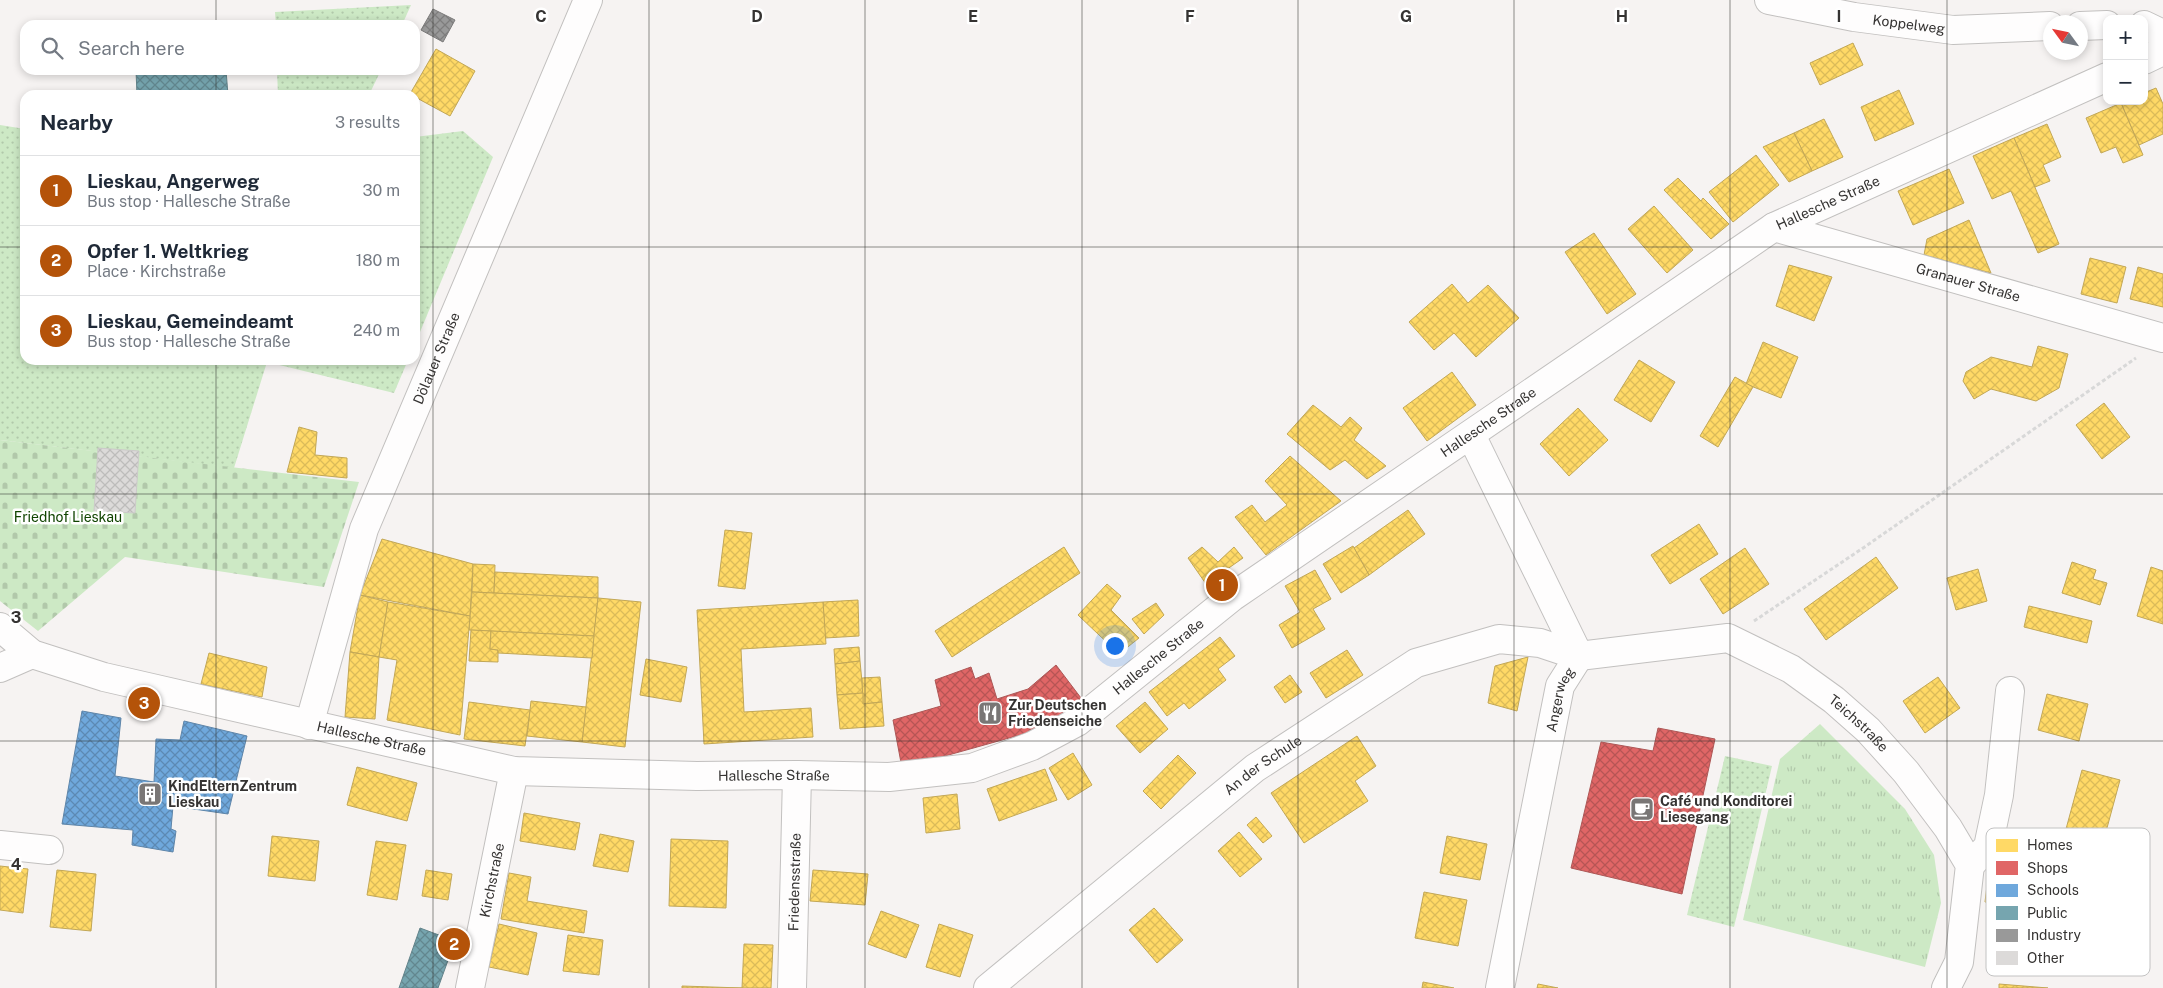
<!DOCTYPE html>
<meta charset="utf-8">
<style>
body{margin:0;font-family:"Public Sans",sans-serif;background:#f6f6f7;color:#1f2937}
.controls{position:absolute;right:15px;top:15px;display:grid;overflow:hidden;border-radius:10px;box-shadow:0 2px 8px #0003}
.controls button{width:45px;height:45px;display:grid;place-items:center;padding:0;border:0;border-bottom:1px solid #e0e1e3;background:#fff;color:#1f2937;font:25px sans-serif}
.compass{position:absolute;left:2043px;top:15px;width:45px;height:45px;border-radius:50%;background:#fff;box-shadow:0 2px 8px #0003;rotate:303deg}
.you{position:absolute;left:1114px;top:645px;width:18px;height:18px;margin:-12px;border:4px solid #fff;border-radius:50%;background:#1a73e8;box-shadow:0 0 0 8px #1a73e833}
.badge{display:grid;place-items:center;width:32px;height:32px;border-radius:50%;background:#b45309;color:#fff;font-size:16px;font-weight:700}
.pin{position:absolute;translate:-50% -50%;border:2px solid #fff;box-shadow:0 1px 5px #0006}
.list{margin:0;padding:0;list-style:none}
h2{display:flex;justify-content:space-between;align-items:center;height:65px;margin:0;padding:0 20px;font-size:21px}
h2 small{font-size:16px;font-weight:400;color:#747a83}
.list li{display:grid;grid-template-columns:32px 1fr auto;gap:15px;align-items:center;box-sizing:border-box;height:70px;padding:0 20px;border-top:1px solid #e0e1e3}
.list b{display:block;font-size:19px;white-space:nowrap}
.list p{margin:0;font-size:16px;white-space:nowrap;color:#747a83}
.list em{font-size:16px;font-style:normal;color:#747a83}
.icon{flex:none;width:28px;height:28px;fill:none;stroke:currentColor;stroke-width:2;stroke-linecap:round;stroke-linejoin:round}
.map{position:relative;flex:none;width:2163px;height:988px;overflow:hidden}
.search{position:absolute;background:#fff;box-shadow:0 2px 8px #0003;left:20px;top:20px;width:400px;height:55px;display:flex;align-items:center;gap:12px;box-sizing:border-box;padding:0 18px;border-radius:15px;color:#747a83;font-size:19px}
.panel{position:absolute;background:#fff;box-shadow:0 2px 8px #0003;left:20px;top:90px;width:400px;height:275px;border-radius:15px}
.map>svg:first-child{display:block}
</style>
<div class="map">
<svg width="2163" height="988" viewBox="0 0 2163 988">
<defs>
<pattern id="grass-dots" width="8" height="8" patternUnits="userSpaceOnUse" patternTransform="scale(1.25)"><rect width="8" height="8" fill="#cde9c5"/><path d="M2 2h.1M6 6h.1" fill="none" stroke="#b1c8aa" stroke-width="1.8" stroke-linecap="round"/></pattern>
<pattern id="cemetery-stones" width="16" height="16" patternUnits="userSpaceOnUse" patternTransform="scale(1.25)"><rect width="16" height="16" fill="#cde9c5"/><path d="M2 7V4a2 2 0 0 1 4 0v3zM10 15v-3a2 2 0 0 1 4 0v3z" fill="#b1c8aa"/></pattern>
<pattern id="park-tufts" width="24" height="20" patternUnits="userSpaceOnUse" patternTransform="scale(1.25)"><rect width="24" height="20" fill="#cde9c5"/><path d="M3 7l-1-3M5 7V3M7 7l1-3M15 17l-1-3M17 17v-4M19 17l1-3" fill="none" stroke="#b1c8aa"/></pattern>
<pattern id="homes-cross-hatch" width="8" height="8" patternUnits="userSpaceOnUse" patternTransform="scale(1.25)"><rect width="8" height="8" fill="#ffd966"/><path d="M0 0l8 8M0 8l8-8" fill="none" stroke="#dbbb59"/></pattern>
<pattern id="shops-cross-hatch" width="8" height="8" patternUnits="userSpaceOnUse" patternTransform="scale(1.25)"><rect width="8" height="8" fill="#e06666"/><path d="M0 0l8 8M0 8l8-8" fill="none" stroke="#b65555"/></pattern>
<pattern id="schools-cross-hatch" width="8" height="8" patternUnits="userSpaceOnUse" patternTransform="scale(1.25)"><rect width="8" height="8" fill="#6fa8dc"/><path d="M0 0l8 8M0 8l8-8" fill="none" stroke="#5c89b3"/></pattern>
<pattern id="public-cross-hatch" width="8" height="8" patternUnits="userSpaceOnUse" patternTransform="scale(1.25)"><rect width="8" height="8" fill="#76a5af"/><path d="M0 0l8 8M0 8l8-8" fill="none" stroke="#62878f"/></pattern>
<pattern id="industry-cross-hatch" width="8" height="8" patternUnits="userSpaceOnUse" patternTransform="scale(1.25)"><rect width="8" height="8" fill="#999"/><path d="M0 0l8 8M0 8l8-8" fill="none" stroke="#7e7d7d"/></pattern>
<pattern id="building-cross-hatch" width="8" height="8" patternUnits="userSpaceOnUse" patternTransform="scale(1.25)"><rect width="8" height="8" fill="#dcdad9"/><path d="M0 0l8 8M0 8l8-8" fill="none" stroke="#bdbcbb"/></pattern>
</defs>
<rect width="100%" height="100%" fill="#f6f3f2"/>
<g fill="url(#grass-dots)">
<polygon points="411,5 402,25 276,25 275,12"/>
<polygon points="277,70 381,70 369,95 278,95"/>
<polygon points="0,125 25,129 25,360 408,360 394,393 267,362 234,468 0,440"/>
<polygon points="463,131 493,157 415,344 415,137"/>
<polygon points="1725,756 1772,766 1734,927 1687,915"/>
</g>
<polygon fill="url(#cemetery-stones)" points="0,440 359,482 324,587 125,557 38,631 0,601"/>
<polygon fill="url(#park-tufts)" points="1820,724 1905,809 1934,855 1941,903 1925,967 1743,920 1780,759"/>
<g fill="url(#homes-cross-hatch)" stroke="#c2a756">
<polygon points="1853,43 1863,65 1820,85 1810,63"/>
<polygon points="436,49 475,71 450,116 415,97 415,95 410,94"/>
<polygon points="2156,88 2163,104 2163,134 2139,145 2121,103 2144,101 2144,93"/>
<polygon points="1899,90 1914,124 1875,141 1861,107"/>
<polygon points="2121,103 2143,155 2123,163 2116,147 2101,153 2086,118"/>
<polygon points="1824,119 1843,157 1812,171 1794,133"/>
<polygon points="2047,124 2061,157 2043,165 2050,181 2035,187 2014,138"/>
<polygon points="1794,133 1812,171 1789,182 1763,147"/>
<polygon points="2014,138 2059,244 2038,253 2011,191 1992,199 1973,156"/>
<polygon points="1756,155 1779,185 1733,222 1709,192"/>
<polygon points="1949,169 1964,203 1913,225 1898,191"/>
<polygon points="1678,178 1701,201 1703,198 1729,224 1711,239 1664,190"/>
<polygon points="1654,206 1693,250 1667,273 1628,229"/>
<polygon points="1969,220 1991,273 1924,255 1927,239"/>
<polygon points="1594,233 1636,294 1607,314 1565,252"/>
<polygon points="2090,258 2126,267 2117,303 2081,294"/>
<polygon points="1789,265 1832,277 1814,321 1776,306"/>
<polygon points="2138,267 2163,274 2163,307 2130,299"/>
<polygon points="1452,284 1468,303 1488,285 1519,318 1476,357 1454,333 1434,350 1409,322"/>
<polygon points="1763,342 1798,357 1781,398 1746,384"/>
<polygon points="2038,346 2068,354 2059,388 2036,401 1991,389 1974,399 1963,381 1966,372 1991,357 2032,367"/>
<polygon points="1639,360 1675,382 1651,422 1614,400"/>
<polygon points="1452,372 1476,405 1427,441 1403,408"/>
<polygon points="1735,377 1753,387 1718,447 1700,436"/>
<polygon points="2104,403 2130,437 2102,459 2076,425"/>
<polygon points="1313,405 1341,427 1350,417 1362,428 1354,440 1386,466 1367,479 1345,460 1330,470 1287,434"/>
<polygon points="1578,408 1608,440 1569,476 1540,444"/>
<polygon points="299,427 317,432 315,455 347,458 347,478 287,472"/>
<polygon points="1290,456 1341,501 1266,555 1235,517 1252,505 1265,522 1287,505 1265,481"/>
<polygon points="1408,510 1425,534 1369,575 1354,548"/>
<polygon points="1699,524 1718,554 1670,584 1651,555"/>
<polygon points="725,530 752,533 745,589 718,586"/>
<polygon points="382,539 473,564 470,616 360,595"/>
<polygon points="1353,546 1369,575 1341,593 1323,564"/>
<polygon points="1064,547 1080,573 952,657 935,631"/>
<polygon points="1202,547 1218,562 1234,547 1243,558 1206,584 1188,558"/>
<polygon points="1745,548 1769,584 1723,614 1700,579"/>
<polygon points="1876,557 1898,588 1826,640 1804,609"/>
<polygon points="2072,562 2096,570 2093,579 2107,583 2100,605 2062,593"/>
<polygon points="473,564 495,565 494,593 472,592"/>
<polygon points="2151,567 2163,571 2163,624 2137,616"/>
<polygon points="1978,569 1987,601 1956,610 1947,578"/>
<polygon points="1315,570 1331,599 1313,609 1325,629 1292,648 1279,625 1300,612 1285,586"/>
<polygon points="495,572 598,577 598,598 494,593"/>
<polygon points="1107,584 1121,596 1111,610 1139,638 1119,654 1078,615"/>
<polygon points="472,592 598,598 594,636 469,630"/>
<polygon points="360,595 388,602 379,657 350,652"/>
<polygon points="598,598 641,602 625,747 582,742"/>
<polygon points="858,600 859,636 825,638 823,602"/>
<polygon points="388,602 470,616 460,735 387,720 397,660 379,657"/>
<polygon points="823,602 826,644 741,649 744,712 811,708 813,737 704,744 697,610"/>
<polygon points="1156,603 1164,615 1144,634 1132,619"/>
<polygon points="2029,606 2092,621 2087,643 2024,627"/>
<polygon points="471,630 491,631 490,649 498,650 498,662 469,661"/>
<polygon points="491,631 594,636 592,658 498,653 498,650 490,649"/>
<polygon points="1220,637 1235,656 1218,669 1226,680 1189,709 1184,703 1167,716 1149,692"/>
<polygon points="859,647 860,661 835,664 834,649"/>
<polygon points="1347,650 1363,675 1326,698 1310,673"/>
<polygon points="350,652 379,657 375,719 345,717"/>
<polygon points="209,653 267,667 262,697 201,684"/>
<polygon points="1528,657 1517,711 1488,703 1495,666"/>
<polygon points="646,659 687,667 681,702 640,695"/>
<polygon points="860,661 863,693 837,695 835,664"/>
<polygon points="1290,675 1302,692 1285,703 1274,687"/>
<polygon points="880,677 882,702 863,704 862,678"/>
<polygon points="1938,677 1960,708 1925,733 1903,701"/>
<polygon points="863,693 863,704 882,702 884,726 840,729 837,695"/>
<polygon points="2047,694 2088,704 2079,741 2038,730"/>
<polygon points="531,701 586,707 582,742 527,736"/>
<polygon points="469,702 530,710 525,746 464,739"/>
<polygon points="1145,702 1168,729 1140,753 1116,726"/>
<polygon points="1357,736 1376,766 1355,781 1368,801 1304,843 1271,793"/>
<polygon points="1073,753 1092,785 1068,800 1049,768"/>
<polygon points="1178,755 1196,773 1161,809 1143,791"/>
<polygon points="357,767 417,783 407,821 347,805"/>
<polygon points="1045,769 1057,800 999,821 987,789"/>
<polygon points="2082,770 2120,780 2104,839 2066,829"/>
<polygon points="957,794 960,829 926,833 923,798"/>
<polygon points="524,813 580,823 575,850 520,841"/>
<polygon points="1256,817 1272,836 1263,843 1247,825"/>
<polygon points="1239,832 1262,859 1240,877 1218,851"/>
<polygon points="600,834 634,841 628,872 593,866"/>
<polygon points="272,836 319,841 315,881 268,876"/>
<polygon points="1447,836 1487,844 1480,880 1440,873"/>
<polygon points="671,839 728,841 726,908 669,906"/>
<polygon points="376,841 406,845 397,900 367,895"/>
<polygon points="0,866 28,869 23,913 0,910"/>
<polygon points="57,870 96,874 91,931 50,927"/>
<polygon points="426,870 452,874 448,900 422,896"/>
<polygon points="813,870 868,874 865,905 810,901"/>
<polygon points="509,873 531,877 527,901 587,911 584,933 501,919"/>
<polygon points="1988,877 2048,885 2042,935 2059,937 2055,968 2001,960 2009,905 1985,902"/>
<polygon points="1424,892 1467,900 1458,946 1415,938"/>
<polygon points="1154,908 1183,940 1157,963 1129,930"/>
<polygon points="881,911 919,925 906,958 868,944"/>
<polygon points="499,924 537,933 528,975 489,967"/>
<polygon points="939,924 973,935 960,977 926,967"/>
<polygon points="568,935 603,940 599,975 563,971"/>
<polygon points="744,944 773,945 771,988 682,988 682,986 742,988"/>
<polygon points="1423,982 1454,988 1422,988"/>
<polygon points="1538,984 1558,988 1537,988"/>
<polygon points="1999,984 2048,988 1999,988"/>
</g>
<g fill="url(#shops-cross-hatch)" stroke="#ad5756">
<polygon points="1056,665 1081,698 1045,728 902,768 893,720 941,706 935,680 971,667 975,679 989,673 997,699 1028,689"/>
<polygon points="1658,728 1715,739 1682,894 1571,868 1601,742 1653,751"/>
</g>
<polygon fill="url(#schools-cross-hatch)" stroke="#5e85a9" points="82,711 121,718 115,776 154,782 156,739 180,740 184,721 247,736 228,814 173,806 171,829 176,831 173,852 132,845 133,830 62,824"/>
<g fill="url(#public-cross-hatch)" stroke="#62838a">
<polygon points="136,70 226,70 228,95 137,95"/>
<polygon points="420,928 455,941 438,988 399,988"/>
</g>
<polygon fill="url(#industry-cross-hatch)" stroke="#7b7a7a" points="433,9 455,20 443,42 421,30"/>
<polygon fill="url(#building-cross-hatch)" stroke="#cccac9" points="98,448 139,451 135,513 94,511"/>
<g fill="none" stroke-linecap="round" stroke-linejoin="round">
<g stroke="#c2c0bf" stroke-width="30">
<g id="minor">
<path id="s1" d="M1769 0 1854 17 1953 30 2050 26"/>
<polyline points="2144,25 2163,34"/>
<polyline points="2080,26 2107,25"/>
<polyline points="2144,60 2163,51"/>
<path id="s2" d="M1774 227 2163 338"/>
<polyline points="1471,435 1579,656"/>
<path id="s3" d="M0 627 32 654 104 677 514 771 697 776 797 775 889 777 972 768 1032 746 1077 722 1232 597 1774 227 2107 77"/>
<polyline points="0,668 32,654"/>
<path id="s4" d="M309 725 364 529 588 0"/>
<polyline points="0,845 49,850"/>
<polyline points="1970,865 1988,847 1999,795 2010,691"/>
<path id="s5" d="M470 988 514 771"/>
<path id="s6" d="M792 988 797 775"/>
<path id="s7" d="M988 988 1255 768 1416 663 1499 639 1540 643 1579 656 1728 638 1791 669 1834 700 1868 730 1906 772 1948 828 1970 865 1959 962 1946 988"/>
<path id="s8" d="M1500 988 1560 686 1579 656"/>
</g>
</g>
<polyline stroke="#d8d8d8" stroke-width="3" stroke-dasharray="4 2.5" stroke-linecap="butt" points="1754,621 1866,546 2136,358"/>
<use href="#minor" stroke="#fefdfd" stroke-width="28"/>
</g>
<path fill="none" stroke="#353332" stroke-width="1" stroke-opacity="0.55" d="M216 0V25M433 0V988M649 0V988M865 0V988M1082 0V988M1298 0V988M1514 0V988M1730 0V988M1947 0V988M216 70V95M0 247H25M415 247H2163M216 360V988M0 494H2163M0 741H2163"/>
<defs>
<g id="restaurant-square" transform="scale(1.25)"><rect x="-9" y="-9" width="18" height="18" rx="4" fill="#797675" stroke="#fff"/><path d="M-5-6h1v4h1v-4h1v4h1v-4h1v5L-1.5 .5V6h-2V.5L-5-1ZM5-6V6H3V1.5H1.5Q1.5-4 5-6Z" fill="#fff"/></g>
<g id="building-square" transform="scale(1.25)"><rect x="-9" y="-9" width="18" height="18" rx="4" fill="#797675" stroke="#fff"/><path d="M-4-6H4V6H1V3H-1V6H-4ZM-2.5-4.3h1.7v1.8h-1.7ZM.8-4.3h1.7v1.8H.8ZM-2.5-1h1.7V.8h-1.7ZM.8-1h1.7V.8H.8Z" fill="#fff"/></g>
<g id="cafe-square" transform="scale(1.25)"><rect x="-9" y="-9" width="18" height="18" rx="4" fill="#797675" stroke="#fff"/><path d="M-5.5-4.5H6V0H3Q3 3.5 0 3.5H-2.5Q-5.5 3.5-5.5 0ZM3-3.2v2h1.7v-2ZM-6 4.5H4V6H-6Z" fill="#fff"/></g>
</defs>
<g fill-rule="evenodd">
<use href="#restaurant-square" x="990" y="713"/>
<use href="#building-square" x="150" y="794"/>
<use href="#cafe-square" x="1642" y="809"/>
</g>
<g text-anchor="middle" stroke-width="5" stroke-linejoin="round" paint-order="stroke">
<g font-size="14" fill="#353332" stroke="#fff">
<text dy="5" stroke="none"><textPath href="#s1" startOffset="142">Koppelweg</textPath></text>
<text dy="5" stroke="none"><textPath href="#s3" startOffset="2026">Hallesche Straße</textPath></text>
<text dy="5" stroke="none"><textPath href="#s2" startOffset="202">Granauer Straße</textPath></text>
<text dy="5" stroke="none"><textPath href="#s4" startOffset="389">Dölauer Straße</textPath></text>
<text dy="5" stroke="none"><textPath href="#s3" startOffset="1621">Hallesche Straße</textPath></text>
<text dy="5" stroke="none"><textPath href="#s3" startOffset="1216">Hallesche Straße</textPath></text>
<text dy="5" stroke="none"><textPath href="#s8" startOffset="295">Angerweg</textPath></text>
<text dy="5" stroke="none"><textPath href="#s7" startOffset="1014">Teichstraße</textPath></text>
<text dy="5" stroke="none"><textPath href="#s3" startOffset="392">Hallesche Straße</textPath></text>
<text dy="5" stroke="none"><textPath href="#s7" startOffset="354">An der Schule</textPath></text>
<text dy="5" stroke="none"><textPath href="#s3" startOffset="798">Hallesche Straße</textPath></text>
<text dy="5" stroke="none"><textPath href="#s5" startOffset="110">Kirchstraße</textPath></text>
<text dy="5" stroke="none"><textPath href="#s6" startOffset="106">Friedensstraße</textPath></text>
</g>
<g font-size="14" fill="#104400" stroke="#fff">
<text x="68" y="522">Friedhof Lieskau</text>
</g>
<g font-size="14" font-weight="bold" fill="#353332" stroke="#fff" text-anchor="start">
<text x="1008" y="710">Zur Deutschen<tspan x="1008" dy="16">Friedenseiche</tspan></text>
<text x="168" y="791">KindElternZentrum<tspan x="168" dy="16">Lieskau</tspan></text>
<text x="1660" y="806">Café und Konditorei<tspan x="1660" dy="16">Liesegang</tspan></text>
</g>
</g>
<rect x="1986" y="828" width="164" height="148" rx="8" fill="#fff" stroke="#c2c2c2" stroke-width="1"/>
<rect x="1996" y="839" width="22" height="13" fill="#ffd966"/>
<rect x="1996" y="861" width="22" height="14" fill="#e06666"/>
<rect x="1996" y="884" width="22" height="13" fill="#6fa8dc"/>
<rect x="1996" y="906" width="22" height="14" fill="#76a5af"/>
<rect x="1996" y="929" width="22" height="13" fill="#999"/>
<rect x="1996" y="951" width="22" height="14" fill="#dcdad9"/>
<g font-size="14" fill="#353332">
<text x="2027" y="850">Homes</text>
<text x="2027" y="873">Shops</text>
<text x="2027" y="895">Schools</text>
<text x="2027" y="918">Public</text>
<text x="2027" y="940">Industry</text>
<text x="2027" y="963">Other</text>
</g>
<g font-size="16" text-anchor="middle" font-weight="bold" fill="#353332" stroke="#fff" stroke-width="5" stroke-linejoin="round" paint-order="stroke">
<text x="541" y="22">C</text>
<text x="757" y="22">D</text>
<text x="973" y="22">E</text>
<text x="1190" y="22">F</text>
<text x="1406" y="22">G</text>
<text x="1622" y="22">H</text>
<text x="1839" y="22">I</text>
<text x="16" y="623">3</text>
<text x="16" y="870">4</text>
</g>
</svg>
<div class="controls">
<button>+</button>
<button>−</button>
</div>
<svg class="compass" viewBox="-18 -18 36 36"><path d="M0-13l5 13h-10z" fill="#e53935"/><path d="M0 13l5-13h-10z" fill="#747a83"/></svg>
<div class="you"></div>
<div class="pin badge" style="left:1222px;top:585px">1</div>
<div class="pin badge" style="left:454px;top:944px">2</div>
<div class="pin badge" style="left:144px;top:703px">3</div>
<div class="search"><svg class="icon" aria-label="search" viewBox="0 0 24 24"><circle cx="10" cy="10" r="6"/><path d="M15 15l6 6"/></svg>Search here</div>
<section class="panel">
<h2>Nearby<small>3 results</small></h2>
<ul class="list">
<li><span class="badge">1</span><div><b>Lieskau, Angerweg</b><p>Bus stop · Hallesche Straße</p></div><em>30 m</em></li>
<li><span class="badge">2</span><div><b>Opfer 1. Weltkrieg</b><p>Place · Kirchstraße</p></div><em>180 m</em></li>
<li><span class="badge">3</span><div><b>Lieskau, Gemeindeamt</b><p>Bus stop · Hallesche Straße</p></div><em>240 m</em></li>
</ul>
</section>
</div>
